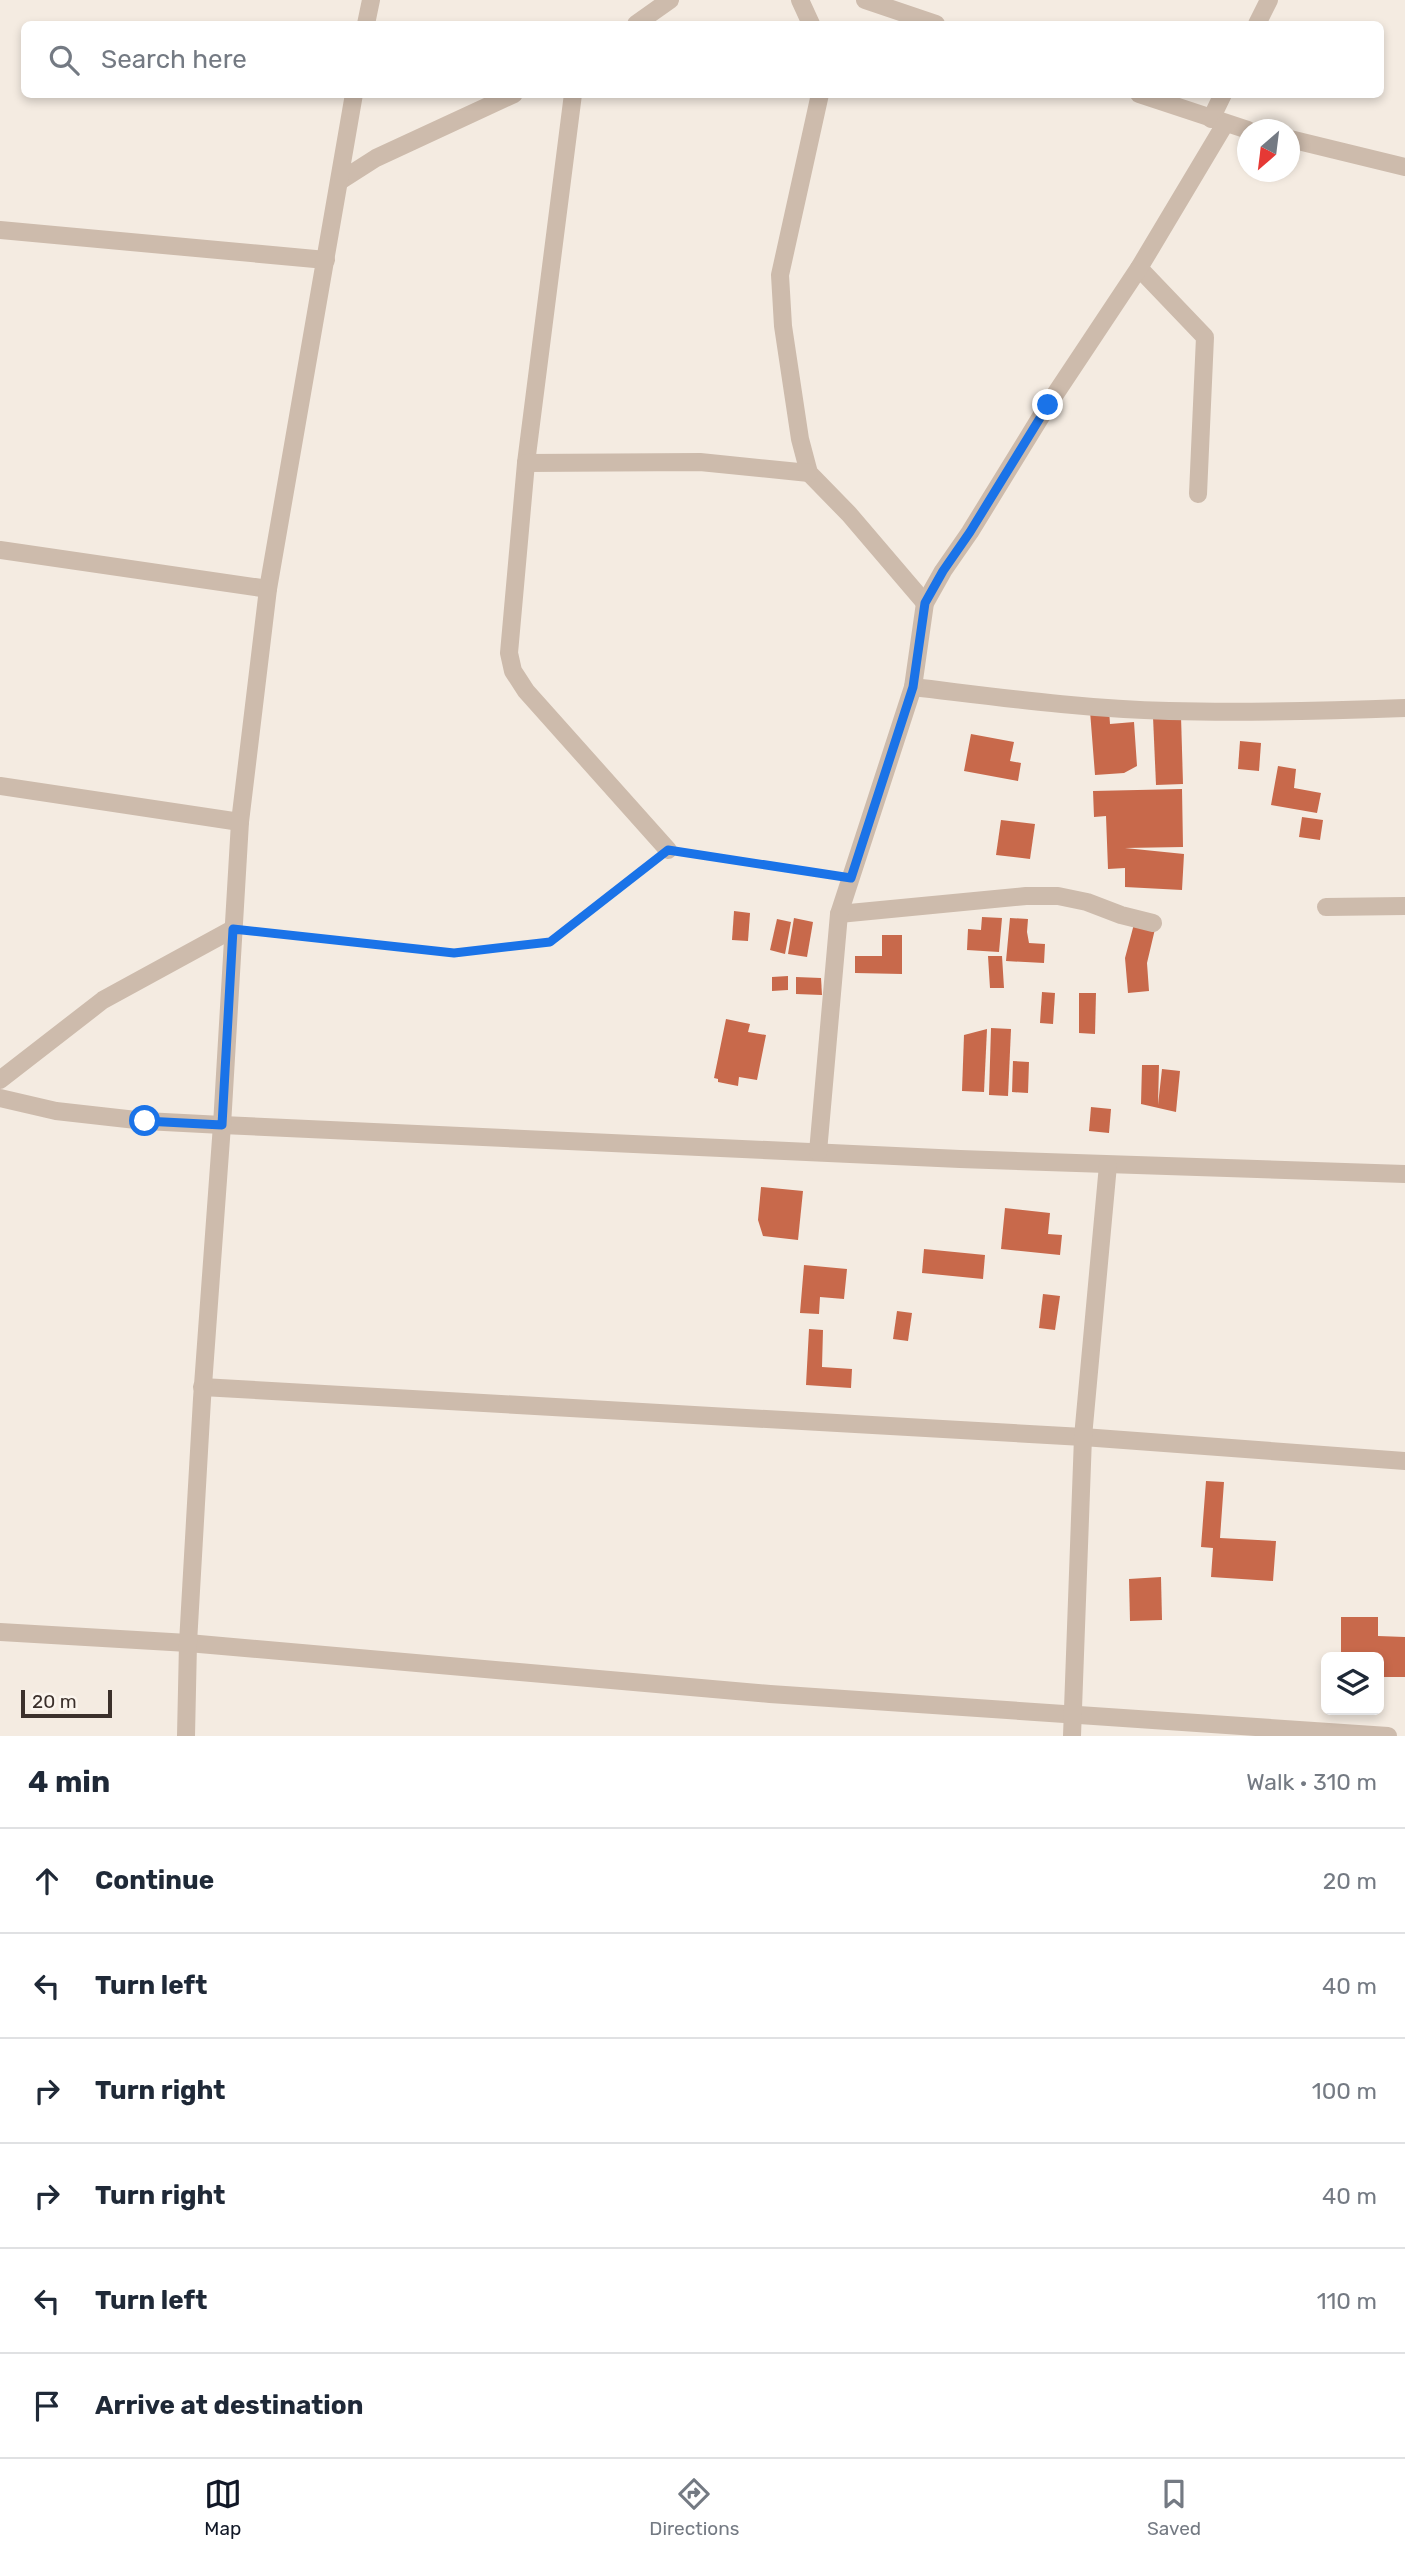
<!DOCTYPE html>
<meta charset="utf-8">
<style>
body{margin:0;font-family:Rubik,sans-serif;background:#f2f2f3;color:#1f2937}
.controls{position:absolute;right:21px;bottom:21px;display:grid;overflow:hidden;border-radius:10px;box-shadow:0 4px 10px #0003}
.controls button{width:63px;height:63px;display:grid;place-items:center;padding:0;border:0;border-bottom:2px solid #e0e1e3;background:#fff;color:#1f2937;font:35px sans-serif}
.compass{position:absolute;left:1237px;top:119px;width:63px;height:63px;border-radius:50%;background:#fff;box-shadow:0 4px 10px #0003;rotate:208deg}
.scale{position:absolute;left:21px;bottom:18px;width:91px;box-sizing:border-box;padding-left:7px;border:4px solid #3b302b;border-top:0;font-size:19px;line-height:24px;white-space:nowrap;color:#3b302b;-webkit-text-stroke:5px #fbf5ee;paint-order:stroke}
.stop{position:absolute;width:21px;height:21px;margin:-16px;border:5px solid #1a73e8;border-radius:50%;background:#fff}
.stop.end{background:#1a73e8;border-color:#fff;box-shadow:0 2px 7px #0008}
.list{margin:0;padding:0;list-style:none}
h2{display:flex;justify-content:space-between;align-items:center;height:91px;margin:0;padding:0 28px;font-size:30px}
h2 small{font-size:23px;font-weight:400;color:#747a83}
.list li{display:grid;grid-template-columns:46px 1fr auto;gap:21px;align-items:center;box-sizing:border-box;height:105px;padding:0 28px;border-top:2px solid #e0e1e3}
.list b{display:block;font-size:26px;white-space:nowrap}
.list em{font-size:23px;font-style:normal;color:#747a83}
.icon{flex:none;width:38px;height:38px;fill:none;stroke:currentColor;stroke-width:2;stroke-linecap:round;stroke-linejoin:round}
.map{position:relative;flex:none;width:1405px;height:1736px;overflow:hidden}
.search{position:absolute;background:#fff;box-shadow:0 4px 10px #0003;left:21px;right:21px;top:21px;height:77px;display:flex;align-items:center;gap:18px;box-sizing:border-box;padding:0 24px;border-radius:10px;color:#747a83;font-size:26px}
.sheet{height:721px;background:#fff}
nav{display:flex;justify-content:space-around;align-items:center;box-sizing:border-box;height:98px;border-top:2px solid #e0e1e3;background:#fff;font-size:19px;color:#747a83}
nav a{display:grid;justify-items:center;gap:4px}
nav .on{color:#111827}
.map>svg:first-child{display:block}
</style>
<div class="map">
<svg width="1405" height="1736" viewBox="0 0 1405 1736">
<rect width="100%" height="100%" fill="#f4ebe1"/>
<g fill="#c8694b">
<polygon points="1109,710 1110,724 1134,722 1137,766 1124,773 1095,775 1090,711"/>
<polygon points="1181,716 1183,784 1156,785 1153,717"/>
<polygon points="971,734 1014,742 1010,761 1021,763 1018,781 964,771"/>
<polygon points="1240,741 1261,743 1259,771 1238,769"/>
<polygon points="1278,766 1296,769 1294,788 1321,793 1317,813 1271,805"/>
<polygon points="1182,789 1183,847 1125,848 1184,854 1182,890 1125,887 1125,868 1108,869 1106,816 1094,817 1093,791"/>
<polygon points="1302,817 1323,820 1320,840 1299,837"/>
<polygon points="1001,820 1035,824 1030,859 996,855"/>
<polygon points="734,911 750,913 748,941 732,940"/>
<polygon points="982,917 1002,918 999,952 967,950 968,929 981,930"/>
<polygon points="794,918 813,922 807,957 788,954"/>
<polygon points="1010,918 1028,919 1027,932 1029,943 1045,944 1044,963 1006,961"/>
<polygon points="777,919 791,922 785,954 770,950"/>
<polygon points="1134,924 1155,929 1147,963 1149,991 1128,993 1125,958"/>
<polygon points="882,935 902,935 902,974 855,973 855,956 882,956"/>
<polygon points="988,956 1002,956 1004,988 990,988"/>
<polygon points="788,976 788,990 772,991 772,977"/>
<polygon points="796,977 821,978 822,995 796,994"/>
<polygon points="1042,992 1055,993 1053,1024 1040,1023"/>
<polygon points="1079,993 1096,993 1095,1034 1079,1033"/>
<polygon points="726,1019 750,1024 748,1032 766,1035 757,1080 739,1077 738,1086 718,1082 718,1079 714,1078"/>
<polygon points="991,1028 1011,1029 1008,1096 989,1095"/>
<polygon points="987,1029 984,1092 962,1091 964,1035"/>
<polygon points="1013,1061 1029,1062 1028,1093 1012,1092"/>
<polygon points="1142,1065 1159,1065 1158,1105 1162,1069 1180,1071 1176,1112 1141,1104"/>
<polygon points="1091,1107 1111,1109 1109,1133 1089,1131"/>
<polygon points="761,1187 803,1191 798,1240 763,1236 758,1220"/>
<polygon points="1005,1208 1050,1213 1048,1234 1062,1235 1060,1255 1001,1249"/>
<polygon points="924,1249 985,1255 983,1279 922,1273"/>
<polygon points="804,1265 847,1269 844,1299 820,1297 819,1314 800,1313"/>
<polygon points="1043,1294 1060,1296 1055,1330 1039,1328"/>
<polygon points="897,1311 912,1313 908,1341 893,1339"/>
<polygon points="809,1329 823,1330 822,1367 852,1369 851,1388 806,1385"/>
<polygon points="1206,1481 1224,1482 1220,1538 1276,1541 1273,1581 1211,1577 1213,1548 1201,1547"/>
<polygon points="1161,1577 1162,1620 1130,1621 1129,1579"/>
<polygon points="1341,1617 1378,1617 1378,1636 1405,1637 1405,1677 1379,1677 1379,1657 1341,1657"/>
</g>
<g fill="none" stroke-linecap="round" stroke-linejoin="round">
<g stroke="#b9a596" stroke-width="4.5" stroke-dasharray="3.5 3.5" stroke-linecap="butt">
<polyline points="689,854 830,875"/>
<polyline points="257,931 454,953 550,942 650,864"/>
</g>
<g stroke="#cdbbac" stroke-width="18">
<polyline points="800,0 811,24"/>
<polyline points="865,0 936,24"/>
<polyline points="366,24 371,0"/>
<polyline points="636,24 670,0"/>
<polyline points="1257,24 1269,0"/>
<polyline points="573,94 526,463 509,653 513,671 526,691 668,850"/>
<polyline points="820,94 780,275 783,326 800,439 809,473 849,514 925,603"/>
<polyline points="1139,94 1248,130"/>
<polyline points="1211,119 1223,94"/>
<polyline points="1290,139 1405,167"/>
<polyline points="340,181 376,158 514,94"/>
<polyline points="0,230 326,260"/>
<polyline points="1139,268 1205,337 1198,494"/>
<polyline points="526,463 700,462 809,473"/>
<polyline points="0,550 268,589"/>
<path d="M913 687C998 697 1083 709 1169 711 1248 713 1326 711 1405 708"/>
<polyline points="0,786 240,822"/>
<polyline points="1326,907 1405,906"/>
<polyline points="839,914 1026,896 1058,896 1087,902 1121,915 1153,923"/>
<polyline points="0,1080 103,1000 233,929"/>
<polyline points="0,1098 56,1111 145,1121 222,1125 960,1159 1405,1174"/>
<polyline points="818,1152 839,914 913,687 925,603 943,571 970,532 1048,405 1139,268 1225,124"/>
<polyline points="202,1387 1083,1437 1405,1461"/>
<polyline points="0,1632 188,1643 770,1694 1388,1736"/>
<polyline points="186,1736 188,1643 202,1399 222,1125 240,822 268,589 354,94"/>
<polyline points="1072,1736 1083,1437 1108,1165"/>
</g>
</g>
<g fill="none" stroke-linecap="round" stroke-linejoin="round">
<polyline stroke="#1a73e8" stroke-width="9" points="145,1121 222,1125 233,929 454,953 550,942 668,850 851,878 913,687 925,603 943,571 970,532 1048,405"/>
</g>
</svg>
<div class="controls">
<button><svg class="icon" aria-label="layers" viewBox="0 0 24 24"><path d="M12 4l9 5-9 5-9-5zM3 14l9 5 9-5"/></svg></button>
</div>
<svg class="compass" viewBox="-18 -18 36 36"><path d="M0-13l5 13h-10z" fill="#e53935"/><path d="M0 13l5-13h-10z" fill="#747a83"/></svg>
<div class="scale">20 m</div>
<div class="stop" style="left:145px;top:1121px"></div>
<div class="stop end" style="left:1048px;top:405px"></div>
<div class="search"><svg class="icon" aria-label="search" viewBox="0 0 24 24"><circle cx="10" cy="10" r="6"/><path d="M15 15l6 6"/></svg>Search here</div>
</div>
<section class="sheet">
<h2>4 min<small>Walk · 310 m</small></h2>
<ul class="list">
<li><svg class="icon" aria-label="ahead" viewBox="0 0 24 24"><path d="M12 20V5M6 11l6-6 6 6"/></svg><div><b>Continue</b></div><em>20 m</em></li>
<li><svg class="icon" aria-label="left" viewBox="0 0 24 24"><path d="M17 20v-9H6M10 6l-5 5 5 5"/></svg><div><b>Turn left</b></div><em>40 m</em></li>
<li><svg class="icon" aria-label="right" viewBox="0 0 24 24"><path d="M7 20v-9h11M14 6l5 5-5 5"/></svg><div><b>Turn right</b></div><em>100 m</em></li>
<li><svg class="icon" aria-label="right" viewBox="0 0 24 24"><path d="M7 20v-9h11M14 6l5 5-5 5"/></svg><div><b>Turn right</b></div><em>40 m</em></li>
<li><svg class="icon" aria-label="left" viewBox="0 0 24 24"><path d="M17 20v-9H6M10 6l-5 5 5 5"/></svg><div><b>Turn left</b></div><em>110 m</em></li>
<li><svg class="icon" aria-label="arrive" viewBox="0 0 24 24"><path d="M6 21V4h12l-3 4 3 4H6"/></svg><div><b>Arrive at destination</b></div></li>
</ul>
</section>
<nav>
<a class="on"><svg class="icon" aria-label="map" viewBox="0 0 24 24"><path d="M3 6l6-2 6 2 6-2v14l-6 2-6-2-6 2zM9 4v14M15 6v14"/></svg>Map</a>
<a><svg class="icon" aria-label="directions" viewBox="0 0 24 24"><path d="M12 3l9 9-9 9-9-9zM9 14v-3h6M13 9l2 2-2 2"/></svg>Directions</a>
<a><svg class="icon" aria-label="saved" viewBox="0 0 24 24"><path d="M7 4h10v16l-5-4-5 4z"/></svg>Saved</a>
</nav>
